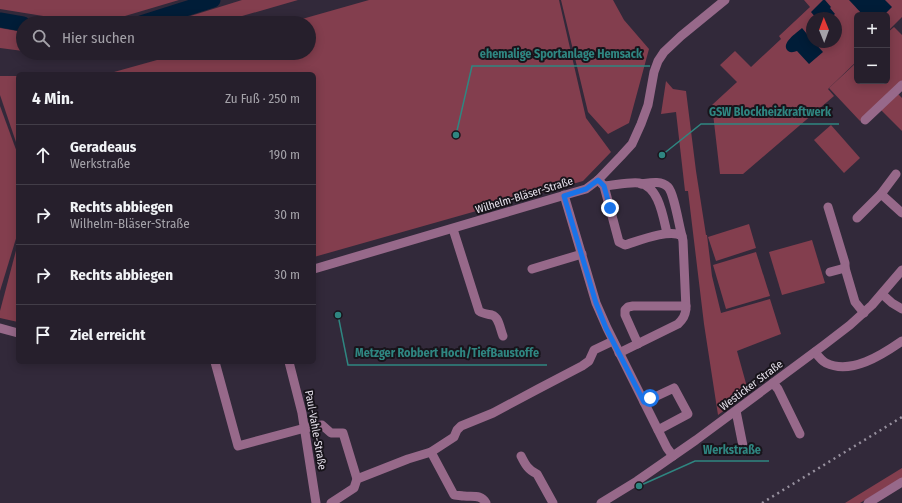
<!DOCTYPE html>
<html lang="de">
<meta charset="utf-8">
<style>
body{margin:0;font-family:"Fira Sans Condensed",sans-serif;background:#2e2734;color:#f1f3f6}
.controls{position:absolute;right:12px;top:12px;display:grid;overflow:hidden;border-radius:6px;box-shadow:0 2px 10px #0003}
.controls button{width:36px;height:36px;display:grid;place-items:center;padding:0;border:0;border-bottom:1px solid #423d48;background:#261f2c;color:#f1f3f6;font:20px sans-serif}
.compass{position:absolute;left:806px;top:12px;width:36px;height:36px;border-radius:50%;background:#261f2c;box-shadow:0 2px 10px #0003;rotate:359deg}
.stop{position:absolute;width:12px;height:12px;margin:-9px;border:3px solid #1a73e8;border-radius:50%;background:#fff}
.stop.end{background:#1a73e8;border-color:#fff;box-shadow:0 1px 4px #0008}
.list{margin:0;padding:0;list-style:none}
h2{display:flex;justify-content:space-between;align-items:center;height:52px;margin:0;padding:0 16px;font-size:17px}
h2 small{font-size:13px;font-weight:400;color:#a4a2a9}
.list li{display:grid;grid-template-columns:26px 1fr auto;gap:12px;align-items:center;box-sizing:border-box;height:60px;padding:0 16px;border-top:1px solid #423d48}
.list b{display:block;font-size:15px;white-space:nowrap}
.list p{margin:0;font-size:13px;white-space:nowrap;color:#a4a2a9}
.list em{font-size:13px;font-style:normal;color:#a4a2a9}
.icon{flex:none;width:22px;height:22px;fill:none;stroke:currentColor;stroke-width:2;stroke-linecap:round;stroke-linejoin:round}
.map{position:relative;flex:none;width:902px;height:503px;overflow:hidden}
.search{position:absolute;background:#261f2c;box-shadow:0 2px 10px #0003;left:16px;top:16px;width:300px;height:44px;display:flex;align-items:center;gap:10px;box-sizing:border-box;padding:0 14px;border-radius:22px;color:#a4a2a9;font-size:15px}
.panel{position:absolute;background:#261f2c;box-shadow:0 2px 10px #0003;left:16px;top:72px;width:300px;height:292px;border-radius:6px}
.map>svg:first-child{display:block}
</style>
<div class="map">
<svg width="902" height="503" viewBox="0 0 902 503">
<rect width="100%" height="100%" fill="#32293a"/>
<g fill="#833e4e" fill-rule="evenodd">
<polygon points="0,0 179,0 125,16 74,21 0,9"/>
<polygon points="242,0 298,0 218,23 168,23"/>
<polygon points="369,0 559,0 586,118 611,152 583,181 314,257 314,74 115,74 114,72 182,53 309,53 309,23 288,23"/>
<polygon points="561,0 613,0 624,20 649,49 629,123 608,134 588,112"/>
<path d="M804 0H902V17L887 32V15H857V61L828 89 834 96 743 174H720L712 105 737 82 720 65 735 51 751 67 781 39 779 36 810 7ZM812 18H836V42H812Z"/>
<polygon points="894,27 902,35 902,82 860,121 829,88 857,62 857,81 887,81 887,33"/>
<polygon points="0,28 23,32 23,51 0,48"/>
<polygon points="47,53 114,53 97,58"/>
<polygon points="0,76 18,76 18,148 0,95"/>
<polygon points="666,81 673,89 686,91 696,171 706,235 707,235 712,276 721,313 770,299 781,334 737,351 747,387 745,389 748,393 718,415 704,324 688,191 685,191 676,112 661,114"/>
<polygon points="898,94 902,98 902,131 881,110"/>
<polygon points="0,106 18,155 18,232 0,291"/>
<polygon points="831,125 860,158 844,173 814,140"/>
<polygon points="749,224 756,248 716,261 708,237"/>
<polygon points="812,240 825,283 782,295 769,252"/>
<polygon points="18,243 18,322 0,318 0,311"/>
<polygon points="756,252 770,296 726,309 713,265"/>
<polygon points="902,468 902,478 860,503 845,503"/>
</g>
<g fill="#001d38">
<polygon points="823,0 825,0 831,7 830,8 835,14 830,18 816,18 811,12"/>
<polygon points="849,0 885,0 892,7 884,15 863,15"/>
<path d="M802 28 812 40V42H814L823 52 809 64 797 51C794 52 791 53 788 51 780 43 797 33 802 28Z"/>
</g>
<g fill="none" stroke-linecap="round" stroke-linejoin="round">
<g stroke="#001d38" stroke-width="15">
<polyline points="0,20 23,24"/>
<polyline points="141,23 213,0"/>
</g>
<g stroke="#97698a" stroke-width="9">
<polyline points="865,120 902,85"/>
<polyline points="896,174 881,194 902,213"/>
<path d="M598 180 604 186 619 242 625 245C638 241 670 228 682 236L683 241 686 309C685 316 683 319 678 324L619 353"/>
<path d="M641 184C649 183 661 180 668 187 674 193 679 226 682 236"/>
<path d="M604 186C616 185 628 182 639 183 659 186 663 217 667 233"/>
<polyline points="564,195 596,303 607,328 667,448 673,456"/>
<polyline points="828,207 845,263 845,268"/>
<polyline points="857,218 881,194"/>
<path d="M453 229 479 311C483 314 487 314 492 315 499 317 500 329 503 336"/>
<polyline points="314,269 572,193 586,189 598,180 621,156 632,144 641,124 648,105 654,72 658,61 664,52 681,36 725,0"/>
<polyline points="532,269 582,254"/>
<polyline points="830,272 845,268 855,302 864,313"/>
<polyline points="882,294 892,303 902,309"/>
<polyline points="0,328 18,333"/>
<polyline points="638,344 625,315 625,310 628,307 633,306 686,306"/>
<path d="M815 352C818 356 822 361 826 363 851 375 882 355 902 341"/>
<polyline points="215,362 238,446 305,428 322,425 331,433 343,433 357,479"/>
<polyline points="289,362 302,413 316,503"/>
<polyline points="773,383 778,389 800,434"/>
<polyline points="644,402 674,388 688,414 658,430"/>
<polyline points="736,411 744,451"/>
<path d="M431 452 454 495C457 495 461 496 464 496 473 497 481 494 486 503"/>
<path d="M521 456C525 464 528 470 537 474L553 503"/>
<polyline points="331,503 354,488 357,479 408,459 431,452 454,437 457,430 461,426 493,413 538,389 582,366 589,361 594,350 613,341"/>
<polyline points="601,503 637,481 696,440 824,345 850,325 872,305 902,270"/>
<polyline points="868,503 902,482"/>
</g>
<polyline stroke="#97909e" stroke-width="2.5" stroke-dasharray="2 4" stroke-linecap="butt" points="762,503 902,417"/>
</g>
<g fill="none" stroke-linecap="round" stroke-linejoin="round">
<polyline stroke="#1a73e8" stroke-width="5" points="610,208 604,186 598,180 586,189 564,196 596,303 606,328 644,402 650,398"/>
</g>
<g text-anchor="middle" stroke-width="4" stroke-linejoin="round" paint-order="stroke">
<g font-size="11" fill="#e7e2ed" stroke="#18141b">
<text transform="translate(524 195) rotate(-17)" y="4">Wilhelm-Bläser-Straße</text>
<text transform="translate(751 385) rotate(-37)" y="4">Westicker Straße</text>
<text transform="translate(316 430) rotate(80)" y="4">Paul-Vahle-Straße</text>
</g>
</g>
<path fill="none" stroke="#2f8681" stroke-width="1.5" d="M456 135L472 66H650M662 155L701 124H839M338 315L348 365H547M639 486L695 461H769"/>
<g fill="#2f8681" stroke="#18141b" stroke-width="1.5">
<circle cx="456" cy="135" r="4"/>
<circle cx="662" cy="155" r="4"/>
<circle cx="338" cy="315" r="4"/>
<circle cx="639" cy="486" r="4"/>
</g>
<g font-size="12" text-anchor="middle" font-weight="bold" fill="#2f8681" stroke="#18141b" stroke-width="4" stroke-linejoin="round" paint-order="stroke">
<text x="561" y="58">ehemalige Sportanlage Hemsack</text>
<text x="770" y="116">GSW Blockheizkraftwerk</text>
<text x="447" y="357">Metzger Robbert Hoch/TiefBaustoffe</text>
<text x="732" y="454">Werkstraße</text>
</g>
</svg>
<div class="controls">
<button>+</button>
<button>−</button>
</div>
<svg class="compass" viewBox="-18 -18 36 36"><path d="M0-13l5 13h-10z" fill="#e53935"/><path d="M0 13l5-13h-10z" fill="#a4a2a9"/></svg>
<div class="stop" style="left:650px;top:398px"></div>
<div class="stop end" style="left:610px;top:208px"></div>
<div class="search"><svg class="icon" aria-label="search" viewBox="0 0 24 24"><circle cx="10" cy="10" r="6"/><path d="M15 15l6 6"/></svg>Hier suchen</div>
<section class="panel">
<h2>4 Min.<small>Zu Fuß · 250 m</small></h2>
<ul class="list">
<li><svg class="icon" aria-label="ahead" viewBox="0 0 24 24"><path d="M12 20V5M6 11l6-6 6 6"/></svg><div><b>Geradeaus</b><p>Werkstraße</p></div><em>190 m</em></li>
<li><svg class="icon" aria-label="right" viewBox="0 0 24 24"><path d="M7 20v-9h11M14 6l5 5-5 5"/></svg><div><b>Rechts abbiegen</b><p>Wilhelm-Bläser-Straße</p></div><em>30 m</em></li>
<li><svg class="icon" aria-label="right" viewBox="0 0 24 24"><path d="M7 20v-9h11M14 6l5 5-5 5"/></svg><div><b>Rechts abbiegen</b></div><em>30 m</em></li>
<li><svg class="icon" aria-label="arrive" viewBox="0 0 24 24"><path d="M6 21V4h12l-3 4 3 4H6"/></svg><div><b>Ziel erreicht</b></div></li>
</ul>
</section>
</div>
